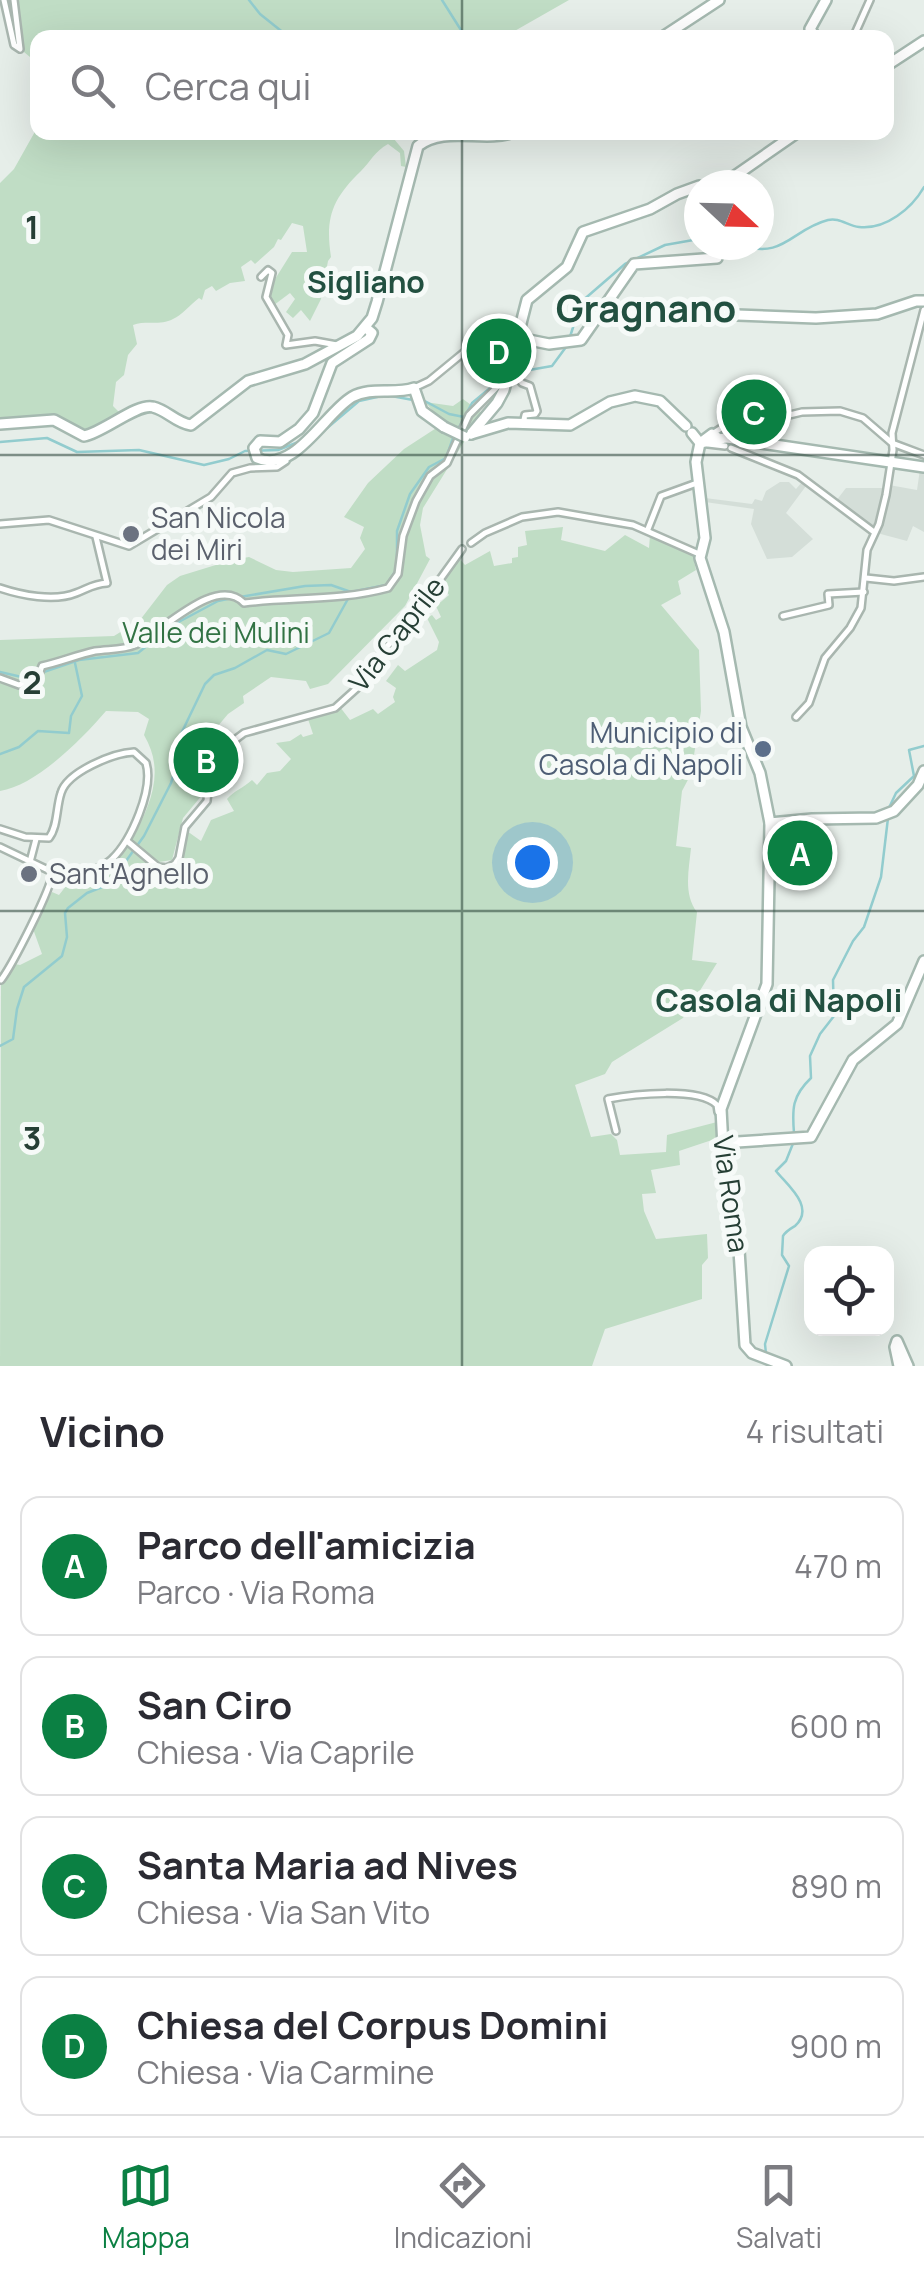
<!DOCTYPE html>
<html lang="it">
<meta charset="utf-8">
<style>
body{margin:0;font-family:Manrope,sans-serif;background:#f2f2f3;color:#2b2b33}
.controls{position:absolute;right:30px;bottom:30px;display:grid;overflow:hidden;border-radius:20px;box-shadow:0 10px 40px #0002}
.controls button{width:90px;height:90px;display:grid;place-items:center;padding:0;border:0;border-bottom:2px solid #e1e1e2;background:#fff;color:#2b2b33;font:50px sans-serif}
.compass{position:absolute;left:684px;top:170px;width:90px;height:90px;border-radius:50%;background:#fff;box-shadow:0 10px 40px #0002;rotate:112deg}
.you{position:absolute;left:532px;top:862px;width:35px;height:35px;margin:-25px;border:8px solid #fff;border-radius:50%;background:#1a73e8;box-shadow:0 0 0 15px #1a73e833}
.badge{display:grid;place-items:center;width:65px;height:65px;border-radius:50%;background:#0b8043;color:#fff;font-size:32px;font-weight:700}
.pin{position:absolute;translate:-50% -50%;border:5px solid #fff;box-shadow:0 2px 10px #0006}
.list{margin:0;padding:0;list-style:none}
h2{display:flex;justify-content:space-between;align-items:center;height:130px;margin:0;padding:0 40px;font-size:42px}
h2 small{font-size:32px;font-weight:400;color:#7c7c81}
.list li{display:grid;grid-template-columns:65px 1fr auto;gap:30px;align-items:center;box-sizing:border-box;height:140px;margin:0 20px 20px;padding:0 20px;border:2px solid #e1e1e2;border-radius:20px}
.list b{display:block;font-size:38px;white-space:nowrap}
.list p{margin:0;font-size:32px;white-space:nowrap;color:#7c7c81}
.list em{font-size:32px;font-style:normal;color:#7c7c81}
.icon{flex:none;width:55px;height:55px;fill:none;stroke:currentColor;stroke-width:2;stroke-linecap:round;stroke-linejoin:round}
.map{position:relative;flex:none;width:924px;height:1366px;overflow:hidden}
.search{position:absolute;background:#fff;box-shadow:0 10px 40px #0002;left:30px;right:30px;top:30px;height:110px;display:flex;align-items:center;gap:25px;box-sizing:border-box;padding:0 35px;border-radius:20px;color:#7c7c81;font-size:38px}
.sheet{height:770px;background:#fff}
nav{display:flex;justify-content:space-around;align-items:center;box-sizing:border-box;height:140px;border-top:2px solid #e1e1e2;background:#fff;font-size:28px;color:#7c7c81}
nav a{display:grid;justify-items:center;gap:5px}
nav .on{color:#0b8043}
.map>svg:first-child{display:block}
</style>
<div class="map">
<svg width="924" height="1366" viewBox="0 0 924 1366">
<rect width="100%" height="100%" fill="#e6eee9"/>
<g fill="#d4ded8">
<polygon points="920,469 924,470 924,532 913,526 907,541 877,533 889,485 917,490"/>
<polygon points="780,482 789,482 796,489 802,482 806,486 786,513 813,539 792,557 767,559 751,524 754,509 705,502 705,498 752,504 755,499 762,501 766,491"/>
<polygon points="846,488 884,488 873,527 836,501"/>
</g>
<g fill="#c0ddc5">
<polygon points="16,0 569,0 504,37 38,38 37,63 24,52 14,49 7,26 16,24"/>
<path d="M37 128 38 132 389 133 404 151 406 167 401 166 400 153 388 144C374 152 371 161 361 171 332 199 325 218 331 257L328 261 321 299 310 321 301 310 293 318 286 312 295 299 290 293 274 305 269 299 272 284 292 252H307L303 226 292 223 281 240 278 239 274 247 255 264 251 260 241 267 245 281 230 283 216 291 212 286 205 290 202 300 199 298C191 304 182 315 173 319 160 326 146 320 133 325L137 344 128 355 124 375 116 382 113 406 122 415 83 433 61 420 0 421V183L14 169Z"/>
<path d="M463 399 482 413 423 508 420 525 426 556 430 559 405 606 328 684 310 689 306 681 271 677 243 696 244 703 228 714 196 752 194 769 203 781V794L183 818 172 860 159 862 132 840C150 805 166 772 144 735L149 719 138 712 106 711C82 739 37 785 0 791V640L114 636 140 620 167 585 180 576 232 560 249 557 276 570 293 572 351 568 365 549 360 538 364 527 344 517 368 483 404 449 444 423 425 402 453 406Z"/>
<path d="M563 527 561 540 605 551 625 535 649 548 650 536 693 556 696 570 678 581 681 594 661 605 699 650 701 711 691 774 682 791 676 846 691 848C689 869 683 894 697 912L692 960 717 963 683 1018 612 1062 605 1074 575 1085 591 1137 611 1134 617 1140 620 1155 666 1152 667 1135 717 1122 718 1135 712 1140 679 1151 680 1165 651 1170 656 1193 642 1194 644 1211 656 1239 707 1234 708 1258 702 1265V1299L605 1329 592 1366H0L1 983 15 964 20 965 42 954 32 926 52 892 59 895 70 881 113 864 127 845 157 868 174 869 182 863 187 831 201 841 211 820 234 811 227 799C234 791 243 788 252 780L257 785 267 773 280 771 291 759 276 743 290 741 301 734 303 737 313 734 308 719 340 707 350 720 373 709 378 714 395 702 393 697 396 688 386 681 398 665 405 671 437 650 439 642 427 618 432 615 436 620 441 617 436 606 449 595 441 585 458 557 465 565 490 551 494 566 512 563V558L518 557V547L527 545 525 531Z"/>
</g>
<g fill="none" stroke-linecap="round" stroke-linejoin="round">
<g stroke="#92ccce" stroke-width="2.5">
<polyline points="249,0 260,14 290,38"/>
<polyline points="442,0 466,38"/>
<path d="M741 245C783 260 792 229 828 220 839 217 848 226 859 227 886 230 912 208 924 187"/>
<polyline points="569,340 581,302 625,264 665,245 699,239"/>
<polyline points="518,372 552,366 566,347"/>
<polyline points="421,399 449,414 464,417"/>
<polyline points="457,431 472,403 501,379"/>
<polyline points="313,440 359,401 386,395 413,400"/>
<polyline points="0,442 47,438 77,452 139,450 204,465 229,459 245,451 278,450 301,441"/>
<polyline points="240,597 305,586 331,585 351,592 386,585 397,569 397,531 410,494 429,467 446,458 453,438"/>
<polyline points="0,672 26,678 79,660 138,653 173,625 218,601 232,598"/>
<polyline points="0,754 19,747 38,731 69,733 71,716 82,696 75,663"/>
<polyline points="888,810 896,793 914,776 909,750 924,746"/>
<polyline points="0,1046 13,1039 17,1009 24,987 62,956 67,937 65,913 68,908 87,893 120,880 126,861 144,836 171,783 179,758 180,736 205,684 214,675 235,668 267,650 286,654 329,633 349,597"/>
<path d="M794 1133C792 1109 792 1096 811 1078L810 1056 820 1034 834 1016 833 980 853 941 864 927 881 877 888 818"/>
<path d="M766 1354 765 1344 789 1266 782 1255 783 1236C786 1231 790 1229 795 1226 816 1207 787 1185 776 1171L786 1161 794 1141"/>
</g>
<g stroke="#a9b6af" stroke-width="10">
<g id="street">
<polyline points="4,0 14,45 20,49 14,0"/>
<polyline points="853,38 870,0"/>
<polyline points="261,277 268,270 272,273 266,297 288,335 286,345 315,341 337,345"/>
<polyline points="511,369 522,383 530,386 537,411 535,414 525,415 523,424"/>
<polyline points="414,388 429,381 468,349 475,356 518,332"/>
<polyline points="712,434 726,425 760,422 802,412 840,411 863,418 892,443 924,455"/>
<polyline points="708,444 725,446"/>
<polyline points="731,448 798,475 874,532"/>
<polyline points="0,524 49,520 129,546 211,497 232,473 250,468 277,467 286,461"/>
<polyline points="648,529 661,496 697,483"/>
<polyline points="471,543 485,533 522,517 558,512 633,525 699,554"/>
<polyline points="866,578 894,581 924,577"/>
<path d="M0 588C21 595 54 602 76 593 89 588 93 584 107 583L96 537"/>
<polyline points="783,616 829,605 828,594 864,592"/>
<path d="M0 678 19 685 38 677 42 666C60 662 77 655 95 651 108 649 123 650 135 645 162 632 216 574 244 603 292 597 340 601 388 588L398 574 403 536 416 501 430 476 447 463 469 415 498 386 500 383 495 377H487L509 360"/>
<polyline points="796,717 809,703 825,658 850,628 861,608 867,550 879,524 886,495 893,450 892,433 924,310"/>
<path d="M0 829 25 837 49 838C58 826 56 808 61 793 67 772 113 753 134 752L146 763C154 789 131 841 112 859 102 869 82 874 69 880L0 847"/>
<polyline points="127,841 158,867 167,868 175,864 179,858 185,827 207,801 210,768 216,754 244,733 335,708 366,680 377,658 413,617 462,549"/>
<polyline points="30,862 36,839"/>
<path d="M1 980C11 967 54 885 52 872"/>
<path d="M616 1131 608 1099C633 1094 699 1087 717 1105L718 1112"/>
</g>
</g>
<g stroke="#a5b9b0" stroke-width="14">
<g id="secondary">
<polyline points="661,38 719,0"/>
<polyline points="816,38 810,29 826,0"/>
<polyline points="886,66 924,41"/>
<polyline points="708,185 732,178 798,132"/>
<polyline points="603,310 816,318 877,314 916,301 924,301"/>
<path d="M366 328 372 333 369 339 332 363 313 413 299 429 280 442 260 441 254 448 257 458C294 475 325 413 352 397 371 386 394 395 414 388L422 411 444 427"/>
<polyline points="519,338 549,344 581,340 634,264 717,258 718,245"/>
<path d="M0 424 54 420 84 436C104 432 137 403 153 407 167 410 176 423 191 425L248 381 305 364 357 336 372 318 377 302 418 146C444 125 484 143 514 132"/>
<polyline points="692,433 700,443 696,462 705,538 700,558 724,632 741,727 760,773 770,823 767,984 721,1109 725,1184 739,1250 745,1345 752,1353 786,1366"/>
<polyline points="471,434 497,403 504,390 527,300 567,267 583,232 650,209 677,194 699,186"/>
<polyline points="471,434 508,423 570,425 610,402 635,396 660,401 686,426"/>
<polyline points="727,438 924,467"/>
<polyline points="720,439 712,434 700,443 725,438"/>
<polyline points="770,823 812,819 876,818 894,811 918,785 924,771"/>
<polyline points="722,1143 811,1137 853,1060 897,1024 924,961"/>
<polyline points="899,1366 895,1347 897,1341 908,1366"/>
</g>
</g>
<use href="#street" stroke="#fff" stroke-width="5"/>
<use href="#secondary" stroke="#fff" stroke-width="9"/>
<g stroke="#a5b9b0" stroke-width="14" stroke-linecap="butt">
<polyline id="secondary-bridge" points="444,427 465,437"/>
</g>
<use href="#secondary-bridge" stroke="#fff" stroke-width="9"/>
</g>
<path fill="none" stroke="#263f35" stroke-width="2.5" stroke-opacity="0.55" d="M462 0V38M462 132V1366M0 455H924M0 911H924"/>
<g fill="#6b7280" stroke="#f6faf8" stroke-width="4">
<circle cx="131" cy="534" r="10"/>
<circle cx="29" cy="874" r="10"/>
</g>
<circle fill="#5c6f8a" stroke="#f6faf8" stroke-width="4" cx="763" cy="749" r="10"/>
<g text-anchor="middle" stroke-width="10" stroke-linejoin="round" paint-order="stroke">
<g font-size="28" fill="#5b616d" stroke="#f6faf8" text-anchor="start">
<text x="151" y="528">San Nicola<tspan x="151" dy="32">dei Miri</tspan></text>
<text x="49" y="884">Sant'Agnello</text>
</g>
<g font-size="28" fill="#327344" stroke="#f6faf8">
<text x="216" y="643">Valle dei Mulini</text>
</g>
<g font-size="28" fill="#263f35" stroke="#f6faf8">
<text transform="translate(397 634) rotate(-52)" y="10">Via Caprile</text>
<text transform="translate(731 1194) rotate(82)" y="10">Via Roma</text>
</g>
<g font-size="28" fill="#4e5e75" stroke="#f6faf8" text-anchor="end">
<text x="743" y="743">Municipio di<tspan x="743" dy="32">Casola di Napoli</tspan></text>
</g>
<g font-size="30" font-weight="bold" fill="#225040" stroke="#f6faf8">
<text x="366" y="293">Sigliano</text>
</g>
<g font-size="32" font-weight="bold" fill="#225040" stroke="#f6faf8">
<text x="779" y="1012">Casola di Napoli</text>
</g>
<g font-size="38" font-weight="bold" fill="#225040" stroke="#f6faf8">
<text x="646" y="322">Gragnano</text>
</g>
</g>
<g font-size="32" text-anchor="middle" font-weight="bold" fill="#263f35" stroke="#f6faf8" stroke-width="10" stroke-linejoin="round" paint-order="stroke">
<text x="32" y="239">1</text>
<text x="32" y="694">2</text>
<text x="32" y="1150">3</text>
</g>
</svg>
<div class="controls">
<button><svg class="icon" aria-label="locate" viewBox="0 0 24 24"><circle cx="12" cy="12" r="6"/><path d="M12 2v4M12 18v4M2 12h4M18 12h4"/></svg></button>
</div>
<svg class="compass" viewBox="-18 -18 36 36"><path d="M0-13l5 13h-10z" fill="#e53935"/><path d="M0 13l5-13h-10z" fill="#7c7c81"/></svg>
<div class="you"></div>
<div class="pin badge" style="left:800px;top:853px">A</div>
<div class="pin badge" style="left:206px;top:760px">B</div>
<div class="pin badge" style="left:754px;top:412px">C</div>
<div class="pin badge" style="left:499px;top:351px">D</div>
<div class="search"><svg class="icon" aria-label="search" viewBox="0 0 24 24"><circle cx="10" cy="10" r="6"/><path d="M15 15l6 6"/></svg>Cerca qui</div>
</div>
<section class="sheet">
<h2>Vicino<small>4 risultati</small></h2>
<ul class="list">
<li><span class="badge">A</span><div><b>Parco dell'amicizia</b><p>Parco · Via Roma</p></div><em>470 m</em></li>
<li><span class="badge">B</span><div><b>San Ciro</b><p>Chiesa · Via Caprile</p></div><em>600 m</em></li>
<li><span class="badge">C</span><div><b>Santa Maria ad Nives</b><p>Chiesa · Via San Vito</p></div><em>890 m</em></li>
<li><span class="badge">D</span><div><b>Chiesa del Corpus Domini</b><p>Chiesa · Via Carmine</p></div><em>900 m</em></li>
</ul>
</section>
<nav>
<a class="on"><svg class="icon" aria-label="map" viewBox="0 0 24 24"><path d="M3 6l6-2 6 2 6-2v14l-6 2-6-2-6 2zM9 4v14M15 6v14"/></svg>Mappa</a>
<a><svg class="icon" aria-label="directions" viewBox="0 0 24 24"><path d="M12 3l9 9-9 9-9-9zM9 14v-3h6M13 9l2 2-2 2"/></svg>Indicazioni</a>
<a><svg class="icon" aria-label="saved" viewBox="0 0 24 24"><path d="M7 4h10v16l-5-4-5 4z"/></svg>Salvati</a>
</nav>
